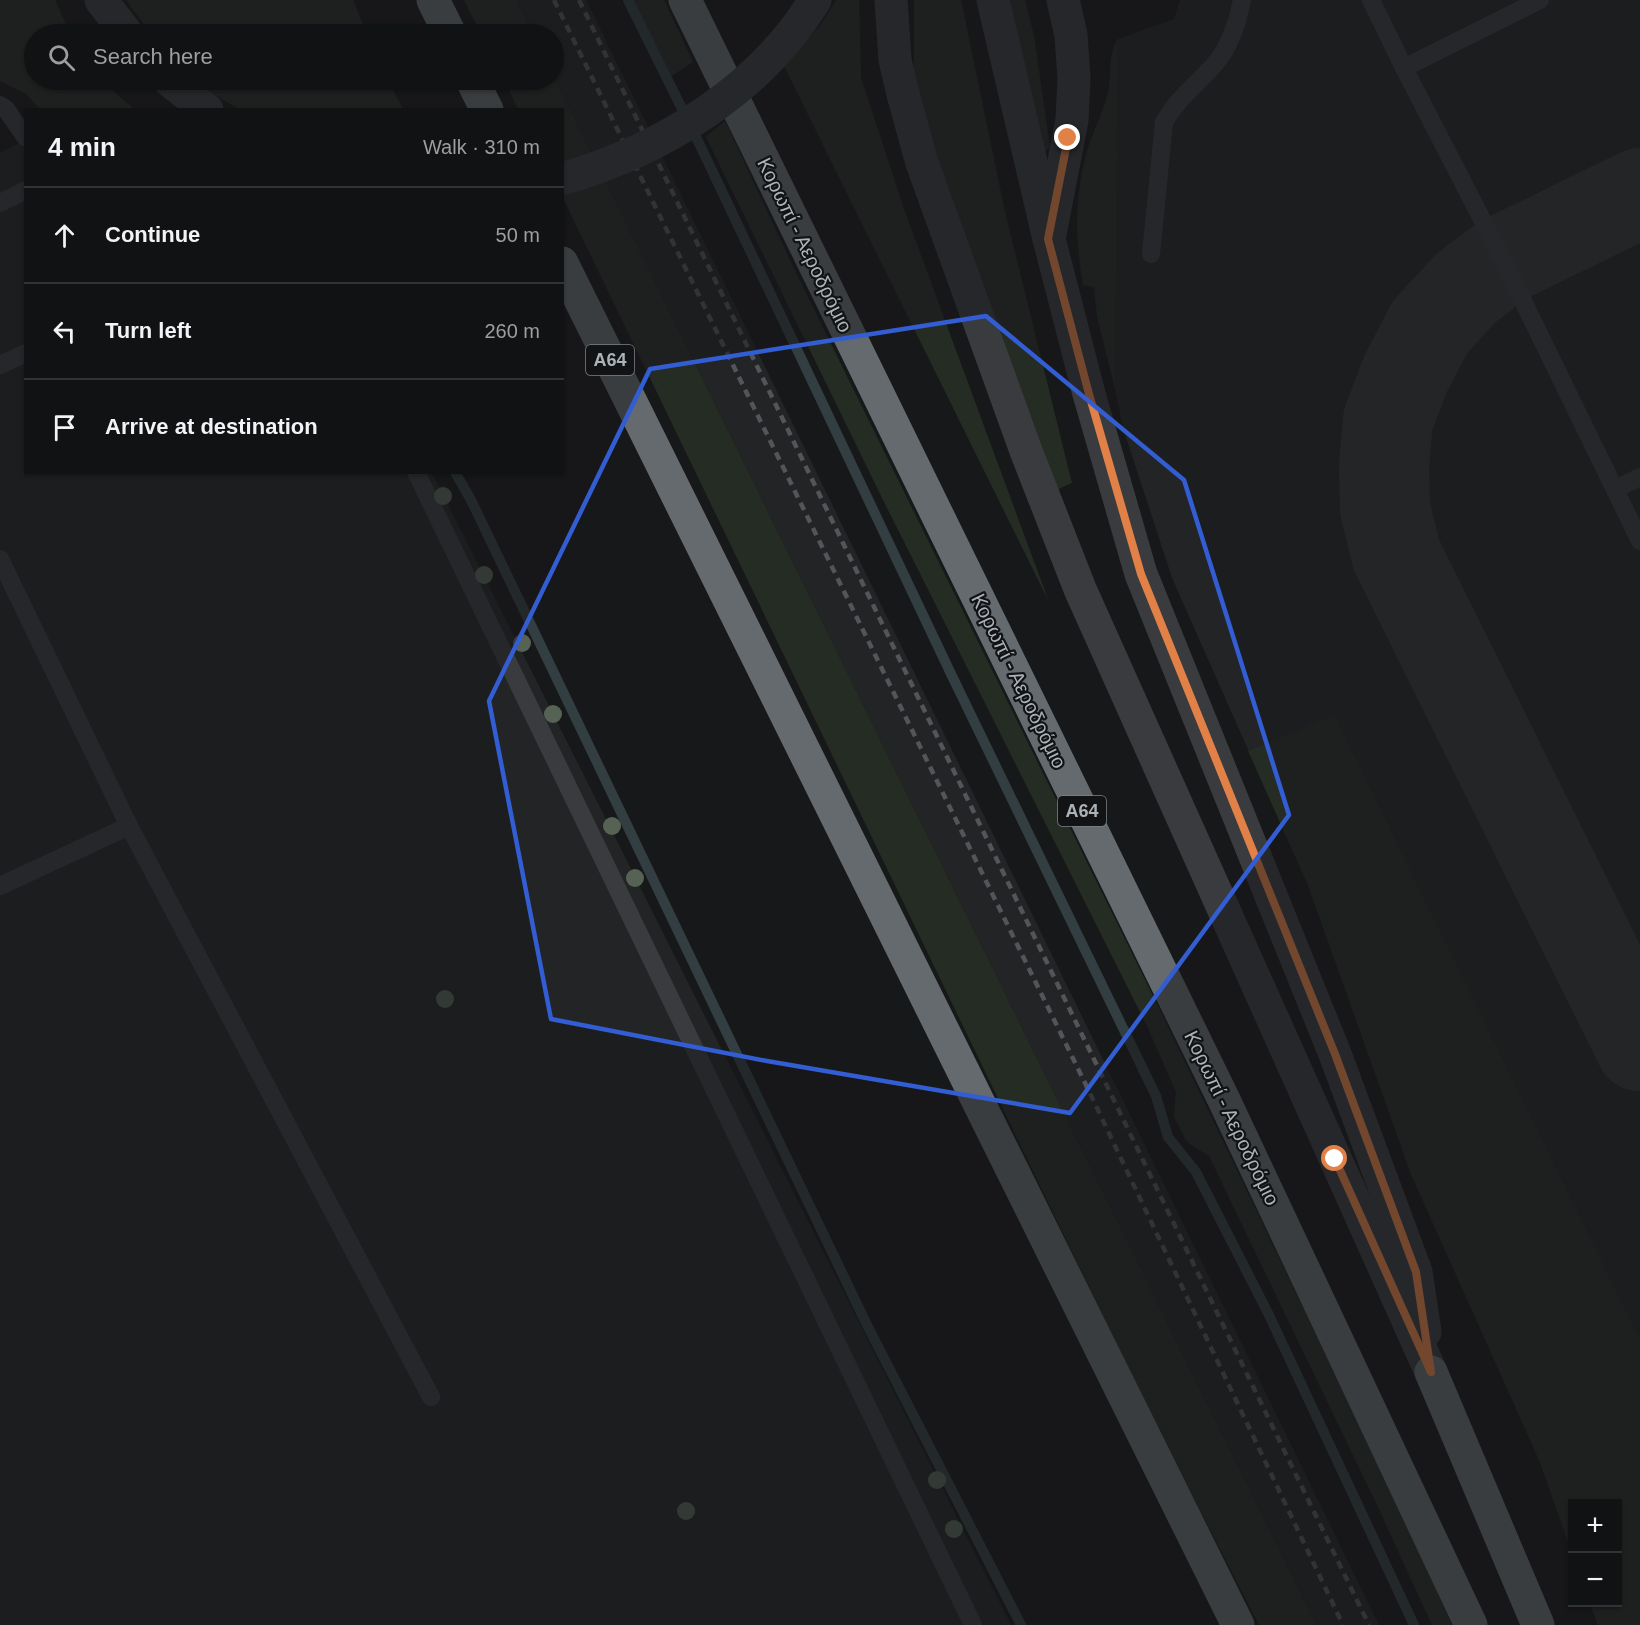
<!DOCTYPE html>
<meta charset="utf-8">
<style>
body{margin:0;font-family:Helvetica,sans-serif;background:#1e2021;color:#f1f3f6}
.controls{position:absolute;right:18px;bottom:18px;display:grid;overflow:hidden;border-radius:0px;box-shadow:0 2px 4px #0004}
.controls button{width:54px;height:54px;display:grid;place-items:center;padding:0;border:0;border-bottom:2px solid #303233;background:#111213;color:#f1f3f6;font:30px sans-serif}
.stop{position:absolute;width:18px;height:18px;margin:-14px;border:4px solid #e18147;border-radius:50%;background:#fff}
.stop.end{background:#e18147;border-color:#fff;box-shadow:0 2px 6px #0008}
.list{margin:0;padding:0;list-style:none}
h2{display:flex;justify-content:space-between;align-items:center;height:78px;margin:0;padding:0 24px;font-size:26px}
h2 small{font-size:20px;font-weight:400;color:#9c9ea0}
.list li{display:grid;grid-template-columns:39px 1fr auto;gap:18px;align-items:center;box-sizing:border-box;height:96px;padding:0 24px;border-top:2px solid #303233}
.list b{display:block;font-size:22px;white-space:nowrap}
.list em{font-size:20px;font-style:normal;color:#9c9ea0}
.icon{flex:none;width:33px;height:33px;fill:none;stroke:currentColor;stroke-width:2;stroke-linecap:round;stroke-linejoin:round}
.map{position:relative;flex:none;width:1640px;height:1625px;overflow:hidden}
.search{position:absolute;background:#111213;box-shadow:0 2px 4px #0004;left:24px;top:24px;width:540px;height:66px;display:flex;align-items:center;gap:15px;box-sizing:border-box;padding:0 21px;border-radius:33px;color:#9c9ea0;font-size:22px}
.panel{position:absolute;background:#111213;box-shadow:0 2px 4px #0004;left:24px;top:108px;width:540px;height:366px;border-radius:0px}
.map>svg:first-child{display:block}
</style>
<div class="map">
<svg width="1640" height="1625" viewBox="0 0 1640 1625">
<rect width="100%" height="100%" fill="#171819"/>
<g fill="#232426">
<polygon points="516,0 586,0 1379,1625 1316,1625 554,77 554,34 533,34"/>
<polygon points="1180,0 1640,0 1640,1625 1598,1625 1590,1603 1618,1602 1618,1504 1572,1504 1572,1553 1540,1462 1411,1174 1308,885 1172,578 1123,428 1115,389 1118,39 1174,19"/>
<polygon points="25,140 26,472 432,473 1011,1625 0,1625 0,153"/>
</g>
<g fill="#252c24">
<polygon points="0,0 55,0 70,34 34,34 34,80 105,80 115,93 134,109 40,109 26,94 0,81"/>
<polygon points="126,0 353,0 367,34 151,34"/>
<polygon points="464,0 516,0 533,34 481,34"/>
<polygon points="631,0 664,0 693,62 667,79"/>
<polygon points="836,0 859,0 861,78 905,212 1049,602 784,66 821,24"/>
<polygon points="914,0 961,0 1005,212 1072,483 1052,492 990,318 914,87"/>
<polygon points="1008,0 1025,0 1034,36 1050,147 1044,152"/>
<path d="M1118 39 1115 389 1097 316 1094 287 1083 285C1075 236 1074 196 1088 148 1094 131 1102 114 1107 96 1113 76 1106 58 1118 39Z"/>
<polygon points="554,77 1316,1625 1259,1625 1148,1409 563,198 562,110 518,109 504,80 554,80"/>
<polygon points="198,80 388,80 403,109 239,109 215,95"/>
<polygon points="725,121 797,275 1159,1008 1402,1514 1452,1625 1432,1625 1378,1507 1209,1156 1187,1142 1174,1117 1176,1092 1147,1026 882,498 706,137"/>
<polygon points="1334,715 1640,1340 1640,1625 1598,1625 1590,1603 1618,1602 1618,1504 1572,1504 1572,1553 1540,1462 1411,1174 1308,885 1248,751"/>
</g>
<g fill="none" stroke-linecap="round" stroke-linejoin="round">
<g stroke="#323e41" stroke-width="10">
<polyline points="628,0 698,141 952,676 1156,1096 1168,1137 1196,1172 1269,1315 1414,1625"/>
<polyline points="455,472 471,500 867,1325 1021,1625"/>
</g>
<polyline stroke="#343639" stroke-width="90" points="1640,193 1503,260 1466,288 1430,327 1406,373 1388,420 1384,466 1385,508 1396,554 1640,1046"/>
<g stroke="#393b3e" stroke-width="18">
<polyline points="1371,0 1404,68 1503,260 1640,541"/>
<polyline points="1404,68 1540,0"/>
<polyline points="0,105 6,109 26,138"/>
<polyline points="0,203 26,190"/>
<path d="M1151 254 1164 122C1177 99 1196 85 1214 65 1229 49 1238 21 1242 0"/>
<polyline points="0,365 26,353"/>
<polyline points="416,472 973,1625"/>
<polyline points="1615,489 1640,477"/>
<polyline points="0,559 129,826 431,1397"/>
<polyline points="0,886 129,826"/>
</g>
<polyline stroke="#393b3e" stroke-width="33" points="1049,239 1072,120 1074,79 1071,35 1063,0"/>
<g stroke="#393b3e" stroke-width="33">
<polyline points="101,0 127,34"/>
<polyline points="891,0 895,60 903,94 922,163 1026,451 1080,589 1431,1372"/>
<polyline points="993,0 1049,239 1089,394 1141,574 1335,1054 1416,1272 1425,1332"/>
<polyline points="169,80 207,110"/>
</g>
<g stroke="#656a6e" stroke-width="33">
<polyline points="433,0 450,34"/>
<polyline points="685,0 1223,1098 1471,1625"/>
<polyline points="472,80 487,110"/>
<polyline points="562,263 1238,1625"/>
<polyline points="1431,1372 1538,1625"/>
</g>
<g stroke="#525559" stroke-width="4.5" stroke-dasharray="8 6" stroke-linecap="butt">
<polyline points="554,0 1087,1087 1343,1625"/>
<polyline points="579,0 1369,1625"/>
</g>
<path stroke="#393b3e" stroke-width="33" d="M562 179C662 150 760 90 815 0"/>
</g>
<g fill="#566354">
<circle cx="443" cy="496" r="9"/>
<circle cx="484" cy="575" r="9"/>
<circle cx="522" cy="643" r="9"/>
<circle cx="553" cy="714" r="9"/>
<circle cx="612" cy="826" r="9"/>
<circle cx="635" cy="878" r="9"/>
<circle cx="445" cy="999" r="9"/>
<circle cx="937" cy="1480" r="9"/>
<circle cx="686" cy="1511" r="9"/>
<circle cx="954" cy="1529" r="9"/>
</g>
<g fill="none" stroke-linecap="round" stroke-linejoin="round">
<polyline stroke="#e18147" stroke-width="8" points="1068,138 1048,239 1089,394 1141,574 1335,1054 1416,1272 1431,1372 1335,1159"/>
</g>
<path d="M0 0H1640V1625H0ZM986 316 1184 480 1289 815 1070 1113 767 1061 551 1019 489 701 650 369Z" fill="#171819" fill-opacity=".55" fill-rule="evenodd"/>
<path fill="none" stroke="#325dd3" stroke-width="4.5" stroke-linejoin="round" d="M986 316 1184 480 1289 815 1070 1113 767 1061 551 1019 489 701 650 369Z"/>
<g text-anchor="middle" stroke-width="4.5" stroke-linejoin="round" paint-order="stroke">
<g fill="#121314" stroke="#7d8287" stroke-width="1.5">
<rect x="586" y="345" width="48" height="30" rx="4.5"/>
<rect x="1058" y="796" width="48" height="30" rx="4.5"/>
</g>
<g font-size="18" font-weight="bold" fill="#abb2b8">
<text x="610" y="366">Α64</text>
<text x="1082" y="817">Α64</text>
</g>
<g font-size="20" fill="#abb2b8" stroke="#121314">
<text transform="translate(805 245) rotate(64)" y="7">Κορωπί - Αεροδρόμιο</text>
<text transform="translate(1019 681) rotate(64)" y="7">Κορωπί - Αεροδρόμιο</text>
<text transform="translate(1232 1118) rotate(64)" y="7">Κορωπί - Αεροδρόμιο</text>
</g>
</g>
</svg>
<div class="controls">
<button>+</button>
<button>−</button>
</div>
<div class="stop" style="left:1335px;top:1159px"></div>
<div class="stop end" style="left:1068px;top:138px"></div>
<div class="search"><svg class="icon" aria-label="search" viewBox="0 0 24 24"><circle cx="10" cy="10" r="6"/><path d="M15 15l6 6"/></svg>Search here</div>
<section class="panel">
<h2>4 min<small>Walk · 310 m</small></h2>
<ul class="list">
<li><svg class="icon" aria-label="ahead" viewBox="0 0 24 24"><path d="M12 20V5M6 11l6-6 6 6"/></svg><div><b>Continue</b></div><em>50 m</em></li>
<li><svg class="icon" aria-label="left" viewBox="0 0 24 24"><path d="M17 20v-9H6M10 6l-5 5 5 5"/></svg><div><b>Turn left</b></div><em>260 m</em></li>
<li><svg class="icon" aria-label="arrive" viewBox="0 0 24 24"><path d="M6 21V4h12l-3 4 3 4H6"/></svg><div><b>Arrive at destination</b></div></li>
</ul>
</section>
</div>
